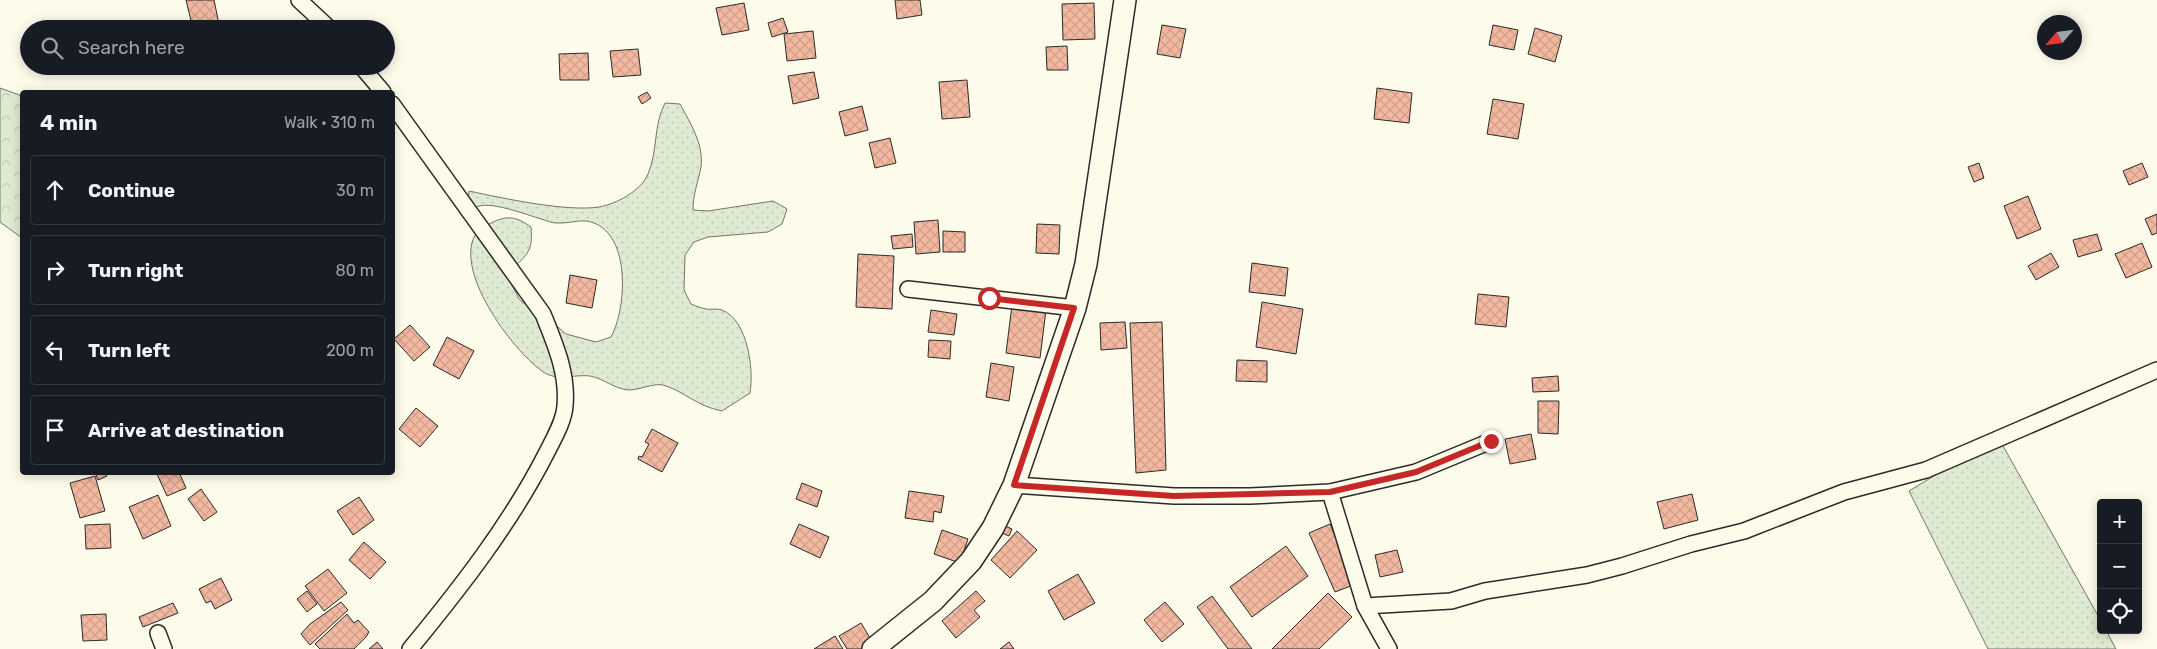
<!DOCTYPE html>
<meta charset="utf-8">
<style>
body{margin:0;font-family:Rubik,sans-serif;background:#242831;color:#f1f3f6}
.controls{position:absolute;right:15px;bottom:15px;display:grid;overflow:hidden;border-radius:5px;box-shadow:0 2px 12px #0003}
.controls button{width:45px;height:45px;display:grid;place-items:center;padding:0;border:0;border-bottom:1px solid #363941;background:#171b24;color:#f1f3f6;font:25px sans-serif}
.compass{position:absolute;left:2037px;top:15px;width:45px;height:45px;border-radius:50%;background:#171b24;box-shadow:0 2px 12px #0003;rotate:242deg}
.stop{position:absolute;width:15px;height:15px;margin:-11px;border:4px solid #c62828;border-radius:50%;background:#fff}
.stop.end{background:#c62828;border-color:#fff;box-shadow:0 1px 5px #0008}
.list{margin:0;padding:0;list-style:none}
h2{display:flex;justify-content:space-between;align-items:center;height:65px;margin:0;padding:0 20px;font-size:21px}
h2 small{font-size:16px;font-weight:400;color:#9ea1a6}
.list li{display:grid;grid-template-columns:32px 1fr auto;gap:15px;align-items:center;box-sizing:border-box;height:70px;margin:0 10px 10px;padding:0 10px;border:1px solid #363941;border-radius:5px}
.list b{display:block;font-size:19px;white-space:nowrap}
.list em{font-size:16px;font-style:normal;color:#9ea1a6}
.icon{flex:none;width:28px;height:28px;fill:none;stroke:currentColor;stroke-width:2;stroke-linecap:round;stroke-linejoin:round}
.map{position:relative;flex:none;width:2157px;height:649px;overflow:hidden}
.search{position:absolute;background:#171b24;box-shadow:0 2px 12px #0003;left:20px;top:20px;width:375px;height:55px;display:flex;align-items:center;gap:12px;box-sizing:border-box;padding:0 18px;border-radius:28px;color:#9ea1a6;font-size:19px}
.panel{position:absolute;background:#171b24;box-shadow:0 2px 12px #0003;left:20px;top:90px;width:375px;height:385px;border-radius:5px}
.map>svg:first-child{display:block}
</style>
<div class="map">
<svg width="2157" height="649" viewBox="0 0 2157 649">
<defs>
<pattern id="grass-dots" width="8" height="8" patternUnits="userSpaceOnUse" patternTransform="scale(1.25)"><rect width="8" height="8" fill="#deebd1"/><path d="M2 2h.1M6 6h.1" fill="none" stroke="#bfcab4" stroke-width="1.8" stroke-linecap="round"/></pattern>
<pattern id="forest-crowns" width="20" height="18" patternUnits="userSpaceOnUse" patternTransform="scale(1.25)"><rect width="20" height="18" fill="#deebd1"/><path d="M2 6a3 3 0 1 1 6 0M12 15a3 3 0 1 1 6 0" fill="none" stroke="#bfcab4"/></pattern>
<pattern id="building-cross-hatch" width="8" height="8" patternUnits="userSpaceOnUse" patternTransform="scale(1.25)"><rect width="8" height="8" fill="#f2b8a0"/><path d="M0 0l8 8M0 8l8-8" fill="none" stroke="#d09e8a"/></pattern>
</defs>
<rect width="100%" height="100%" fill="#fdfbea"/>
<g fill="url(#grass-dots)" stroke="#74746e">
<path d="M665 103 680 104C690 123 704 144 701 167 698 182 693 194 693 210L708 211 773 201 787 209 782 224 768 232 708 237 694 242 685 255 684 290 691 304C696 306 701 308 706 309 711 310 717 308 722 310 748 320 754 370 750 393L722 411C696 406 684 391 663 385 653 383 639 390 629 390 614 389 605 379 590 376 574 374 556 382 542 371 512 350 451 268 477 232 480 227 488 225 493 222 508 215 517 217 531 227 533 251 528 254 511 270L512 285 519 299 531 309 543 314 566 334 596 342 611 337C627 308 632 229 587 221 577 220 566 224 556 223 551 223 546 220 541 219 527 215 487 199 475 208L468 204 469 191C502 198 566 212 599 207 616 204 641 191 648 174 658 151 653 126 665 103Z"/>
<polygon points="1998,437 2101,621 2101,630 2106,630 2116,649 1988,649 1909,491"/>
</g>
<polygon fill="url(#forest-crowns)" stroke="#74746e" points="0,88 22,96 22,238 0,222"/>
<g fill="url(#building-cross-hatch)" stroke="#2b2b2b">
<polygon points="186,0 214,0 220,29 193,29"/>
<polygon points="895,0 920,0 922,15 897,19"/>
<polygon points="744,3 749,30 722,35 716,8"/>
<polygon points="1094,3 1095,39 1063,40 1062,4"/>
<polygon points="783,18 788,32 772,37 768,23"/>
<polygon points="1162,25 1186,29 1180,58 1157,54"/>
<polygon points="1493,25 1518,30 1514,50 1489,45"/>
<polygon points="1535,28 1562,36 1555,62 1528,54"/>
<polygon points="813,31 816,58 787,61 784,34"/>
<polygon points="1067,46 1068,70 1047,70 1046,47"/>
<polygon points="638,49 641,75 613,77 610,51"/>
<polygon points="588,53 589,80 560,80 559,54"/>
<polygon points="814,72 819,98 793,104 788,76"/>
<polygon points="967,80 970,117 942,119 939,82"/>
<polygon points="1377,88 1412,93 1409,123 1374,119"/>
<polygon points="647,92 651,98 642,104 638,97"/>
<polygon points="1493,99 1524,104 1518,139 1487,134"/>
<polygon points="862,106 868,130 845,136 839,112"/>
<polygon points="890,138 896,163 875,168 869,143"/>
<polygon points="1979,163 1984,178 1974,182 1968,167"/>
<polygon points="2142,163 2148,177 2129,185 2123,171"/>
<polygon points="2028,196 2041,229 2017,239 2004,206"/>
<polygon points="2157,214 2157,233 2152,235 2145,219"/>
<polygon points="938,220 940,252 916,254 914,222"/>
<polygon points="1037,224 1060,225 1059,254 1036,253"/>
<polygon points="943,231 965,232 965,252 943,252"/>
<polygon points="912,234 913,247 893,249 891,236"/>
<polygon points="2097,234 2102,250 2078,257 2073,240"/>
<polygon points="2142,243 2152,267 2126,278 2115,254"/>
<polygon points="2051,253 2059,267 2036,280 2028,266"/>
<polygon points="858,254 894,256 892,309 856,307"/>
<polygon points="1252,263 1288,268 1285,296 1249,292"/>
<polygon points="570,275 597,280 592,308 566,303"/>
<polygon points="1478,294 1509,297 1506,327 1475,324"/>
<polygon points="1262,302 1303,309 1296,354 1256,347"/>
<polygon points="1012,305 1046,310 1040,358 1006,353"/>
<polygon points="931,310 957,314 954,335 928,332"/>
<polygon points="1125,322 1127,348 1101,350 1100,323"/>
<polygon points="1162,322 1166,470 1136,473 1130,323"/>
<polygon points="410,325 430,347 414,361 394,339"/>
<polygon points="447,337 474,351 459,379 433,365"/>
<polygon points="929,340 951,341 950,359 928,357"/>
<polygon points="1237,360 1267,361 1267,382 1236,381"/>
<polygon points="991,363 1014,367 1009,401 986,397"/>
<polygon points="1558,376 1559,391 1533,392 1532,378"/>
<polygon points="1538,401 1559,401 1558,434 1538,433"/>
<polygon points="416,408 438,426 420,447 399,429"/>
<polygon points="652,429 678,443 662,472 638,459 639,456 642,457 649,444 645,442"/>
<polygon points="1531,434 1536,459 1510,464 1505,439"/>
<polygon points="95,472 105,472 107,476 98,480"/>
<polygon points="156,472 179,472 186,488 167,496"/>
<polygon points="95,476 105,511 80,518 70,483"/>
<polygon points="802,483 822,491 817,507 796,499"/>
<polygon points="201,489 217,512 204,521 188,499"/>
<polygon points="909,491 944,496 941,513 934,511 933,522 905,518"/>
<polygon points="1692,494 1698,520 1664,529 1657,502"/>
<polygon points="158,495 171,526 143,539 129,507"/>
<polygon points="359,497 374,520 353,535 337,511"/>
<polygon points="110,524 111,548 86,549 85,525"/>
<polygon points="799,524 829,537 820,558 790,544"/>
<polygon points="1330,524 1356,584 1335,592 1309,533"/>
<polygon points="1005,526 1012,529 1009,536 1002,533"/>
<polygon points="942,530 968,539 960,563 934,554"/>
<polygon points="1017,531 1037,550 1010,578 991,560"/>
<polygon points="364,542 386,562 370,579 349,560"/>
<polygon points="1286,546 1308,576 1252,617 1230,587"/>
<polygon points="1397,550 1403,572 1380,577 1375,555"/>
<polygon points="328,569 347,593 324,611 305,586"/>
<polygon points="1078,574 1095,603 1064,620 1048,591"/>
<polygon points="221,578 232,600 215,609 211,601 206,603 199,589"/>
<polygon points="307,591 317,604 307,612 297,599"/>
<polygon points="976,591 985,601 974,610 980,617 956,638 942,621"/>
<polygon points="1328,593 1352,617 1319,649 1272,649"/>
<polygon points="1212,596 1252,649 1228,649 1197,607"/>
<polygon points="341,602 348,610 310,645 301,634 310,624"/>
<polygon points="1165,602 1184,624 1162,642 1144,620"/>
<polygon points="173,603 178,613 143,627 139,617"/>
<polygon points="106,614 107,640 83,641 81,615"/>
<polygon points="347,614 354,623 358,620 369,632 366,637 354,649 320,649 315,644"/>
<polygon points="861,623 873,643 863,649 847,649 839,636"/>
<polygon points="835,636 843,649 814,649"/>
<polygon points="377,642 383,649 369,649"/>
<polygon points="1009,642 1014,649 1000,649"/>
</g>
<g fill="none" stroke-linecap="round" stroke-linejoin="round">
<g stroke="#2b2b2b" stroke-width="18">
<g id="street">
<polyline points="299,0 330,29"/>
<polyline points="361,66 383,92"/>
<path d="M392 104 543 314C555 344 568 373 565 406 564 421 554 438 547 452 511 523 461 587 410 649"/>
<polyline points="908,289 1075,308"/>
<polyline points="1014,485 1174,496 1250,496 1330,492 1416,472 1491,441"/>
<polyline points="1330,492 1365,606 1389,649"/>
<polyline points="1365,606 1451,601 1485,591 1587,575 1622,566 1691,544 1744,531 1844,492 1926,470 2157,370"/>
<polyline points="158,633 164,649"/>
</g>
</g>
<g stroke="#2b2b2b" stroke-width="24">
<polyline id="secondary" points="873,649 933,601 971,561 993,528 1014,485 1075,308 1086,264 1125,0"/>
</g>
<use href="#street" stroke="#fdfbea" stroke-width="15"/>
<use href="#secondary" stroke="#fdfbea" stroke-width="21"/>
</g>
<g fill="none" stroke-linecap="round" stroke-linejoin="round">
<polyline stroke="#c62828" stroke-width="6" points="989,298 1074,308 1014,485 1174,496 1330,492 1416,472 1491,441"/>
</g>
</svg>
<div class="controls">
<button>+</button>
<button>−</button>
<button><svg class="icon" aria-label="locate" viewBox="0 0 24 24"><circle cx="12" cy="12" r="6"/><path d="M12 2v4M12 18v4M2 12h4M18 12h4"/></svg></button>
</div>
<svg class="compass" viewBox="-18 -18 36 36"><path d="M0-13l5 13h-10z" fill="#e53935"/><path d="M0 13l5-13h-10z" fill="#9ea1a6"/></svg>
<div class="stop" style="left:989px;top:298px"></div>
<div class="stop end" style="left:1491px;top:441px"></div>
<div class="search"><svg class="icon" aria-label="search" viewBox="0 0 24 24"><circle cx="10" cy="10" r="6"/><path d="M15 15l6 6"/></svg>Search here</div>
<section class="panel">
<h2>4 min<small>Walk · 310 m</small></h2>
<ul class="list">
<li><svg class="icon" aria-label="ahead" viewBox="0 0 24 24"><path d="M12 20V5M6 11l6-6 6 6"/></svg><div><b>Continue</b></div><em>30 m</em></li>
<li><svg class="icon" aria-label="right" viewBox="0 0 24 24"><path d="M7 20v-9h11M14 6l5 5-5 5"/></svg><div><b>Turn right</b></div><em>80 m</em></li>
<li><svg class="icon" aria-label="left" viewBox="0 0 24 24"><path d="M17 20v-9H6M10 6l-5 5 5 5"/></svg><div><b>Turn left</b></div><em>200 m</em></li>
<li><svg class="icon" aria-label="arrive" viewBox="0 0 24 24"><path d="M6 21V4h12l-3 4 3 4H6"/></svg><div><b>Arrive at destination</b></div></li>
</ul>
</section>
</div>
